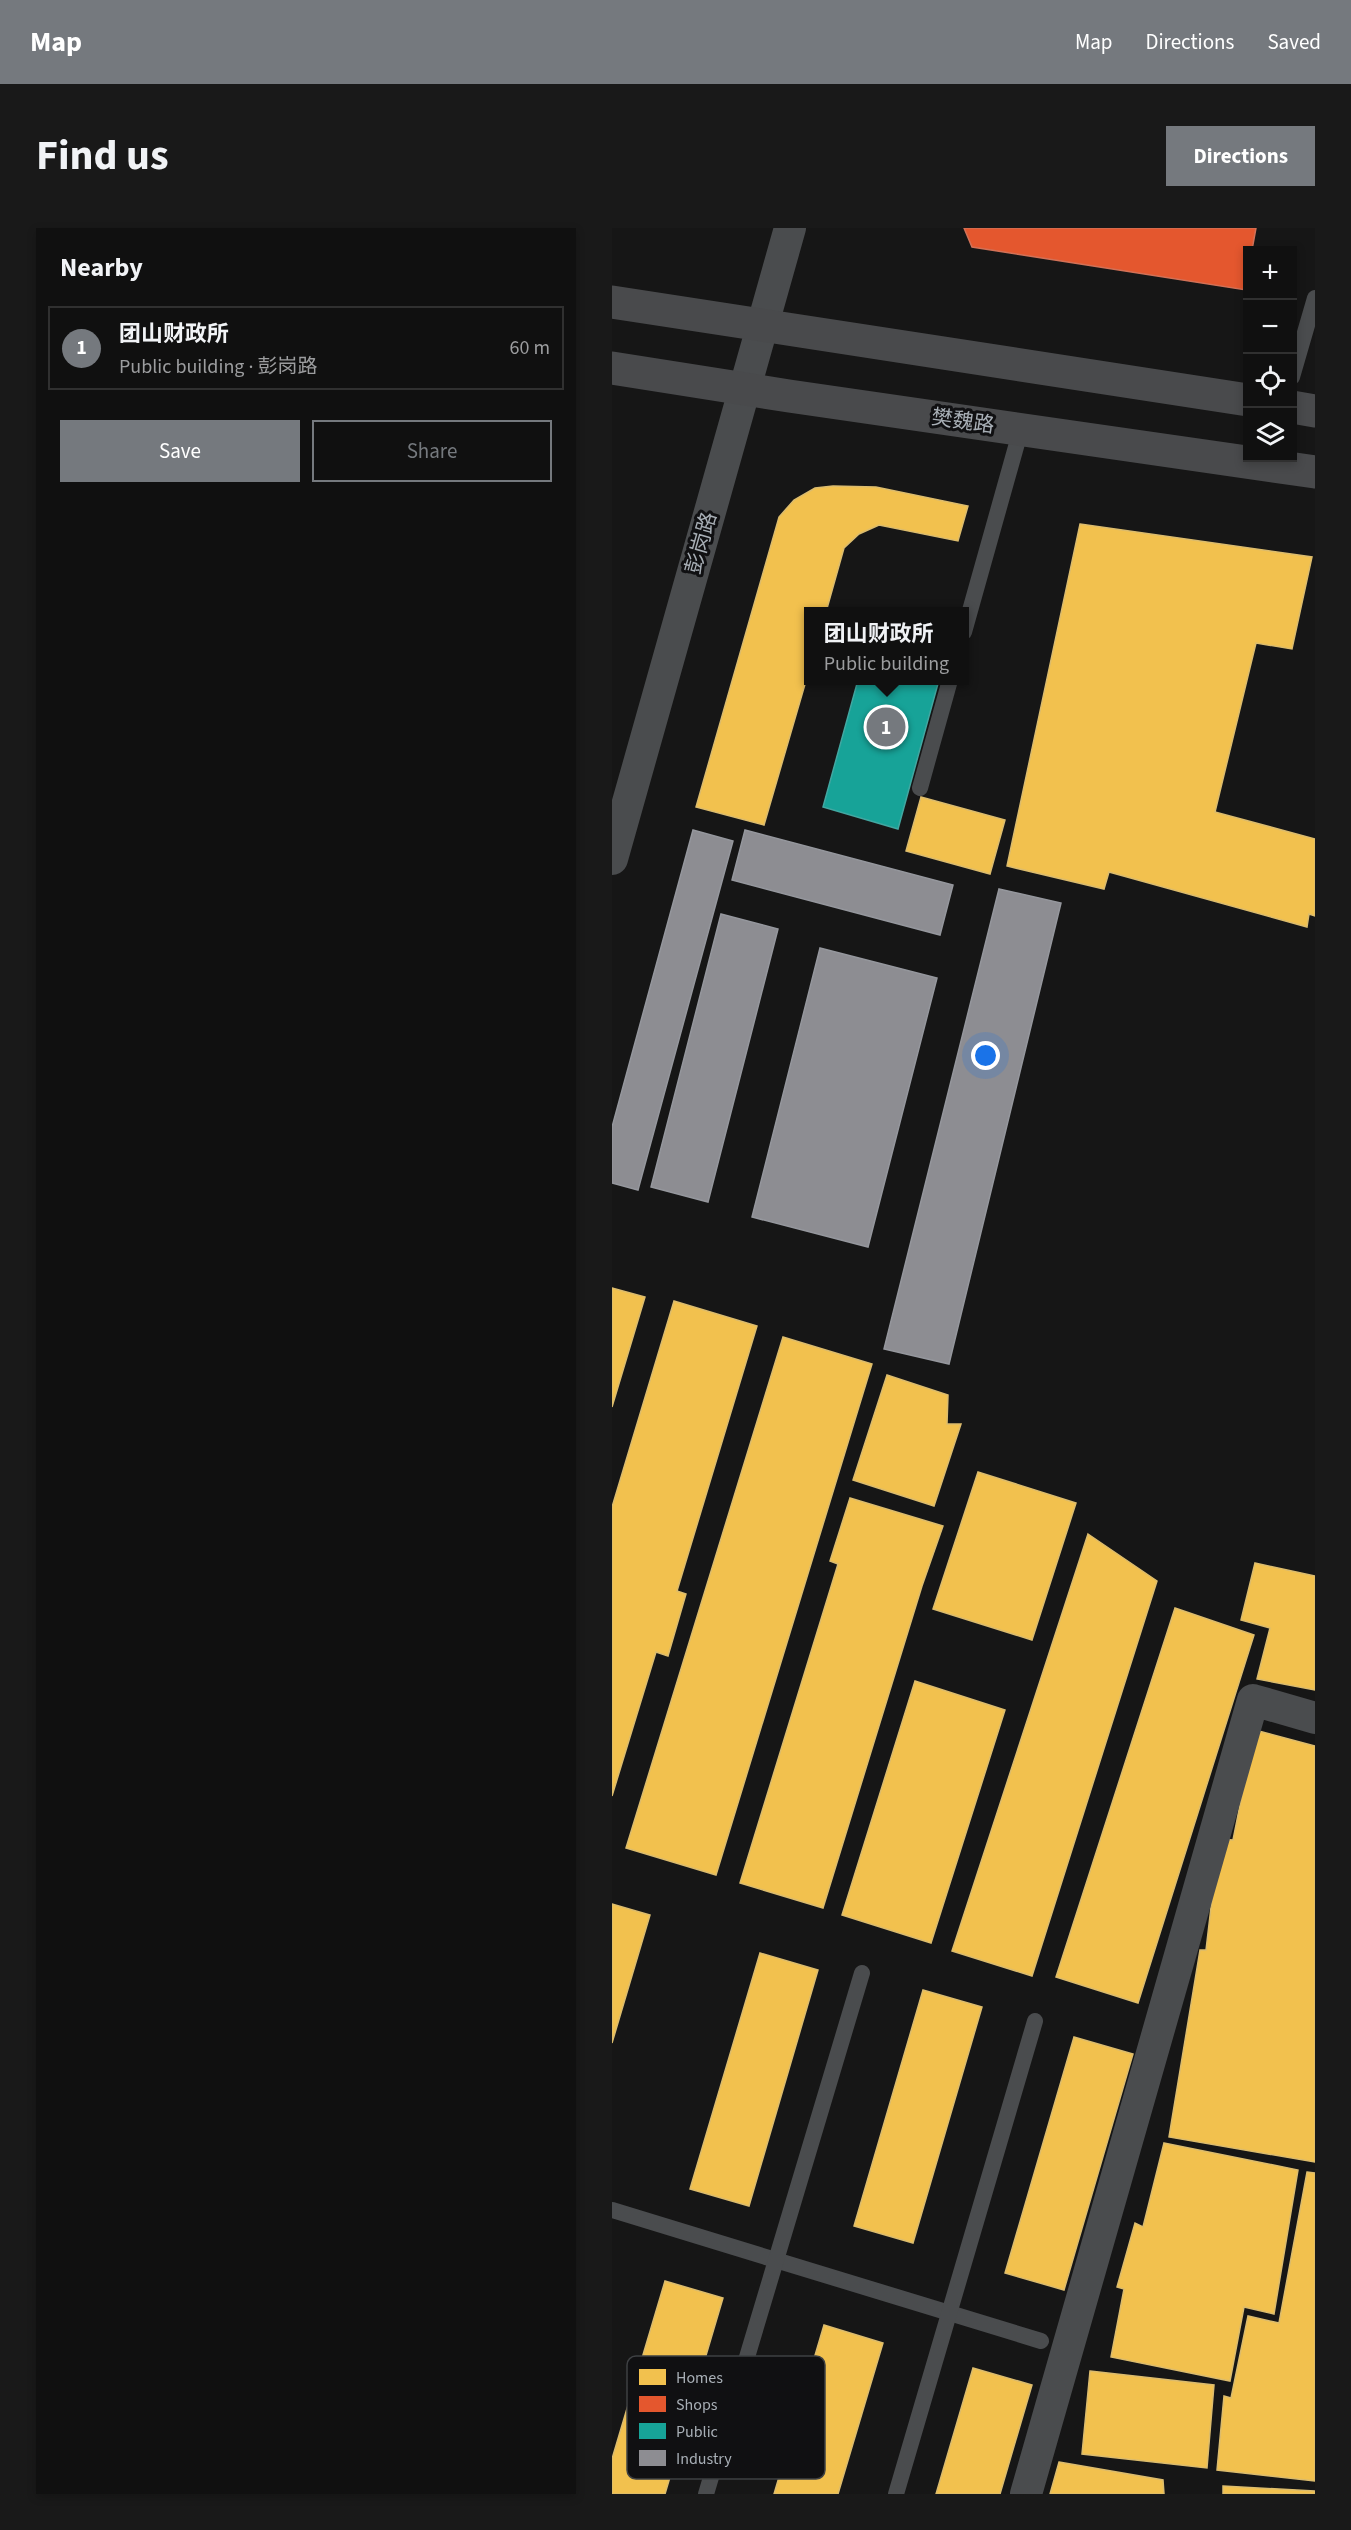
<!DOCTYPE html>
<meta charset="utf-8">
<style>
body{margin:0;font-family:"Source Sans 3","Noto Sans SC",sans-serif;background:#191919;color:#f1f3f6}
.controls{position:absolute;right:18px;top:18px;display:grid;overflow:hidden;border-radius:0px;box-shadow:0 3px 9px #0003}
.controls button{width:54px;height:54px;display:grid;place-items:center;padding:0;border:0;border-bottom:2px solid #303030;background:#101010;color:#f1f3f6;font:30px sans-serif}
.you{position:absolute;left:374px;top:828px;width:21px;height:21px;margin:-15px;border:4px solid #fff;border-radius:50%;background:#1a73e8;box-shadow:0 0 0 9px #1a73e833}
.badge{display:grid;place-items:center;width:39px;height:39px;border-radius:50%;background:#75797e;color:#fff;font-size:20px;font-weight:700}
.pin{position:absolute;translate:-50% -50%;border:3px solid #fff;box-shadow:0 2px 6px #0006}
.popup{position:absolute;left:192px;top:379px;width:165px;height:78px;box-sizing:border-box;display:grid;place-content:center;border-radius:0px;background:#101010;filter:drop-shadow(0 2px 4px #0005);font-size:20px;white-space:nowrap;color:#9c9d9f}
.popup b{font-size:22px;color:#f1f3f6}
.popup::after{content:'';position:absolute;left:50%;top:100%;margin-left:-12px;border:12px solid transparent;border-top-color:#101010}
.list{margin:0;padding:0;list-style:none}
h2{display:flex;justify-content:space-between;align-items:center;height:78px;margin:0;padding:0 24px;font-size:26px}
h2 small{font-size:20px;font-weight:400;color:#9c9d9f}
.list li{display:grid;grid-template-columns:39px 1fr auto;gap:18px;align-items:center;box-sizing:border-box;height:84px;margin:0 12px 12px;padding:0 12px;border:2px solid #303030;border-radius:0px}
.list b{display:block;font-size:22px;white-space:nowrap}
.list p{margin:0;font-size:20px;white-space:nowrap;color:#9c9d9f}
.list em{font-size:20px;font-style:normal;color:#9c9d9f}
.actions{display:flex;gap:12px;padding:18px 24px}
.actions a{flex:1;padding:14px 0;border:2px solid #75797e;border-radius:0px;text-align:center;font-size:21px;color:#75797e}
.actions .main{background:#75797e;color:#fff}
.icon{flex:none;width:33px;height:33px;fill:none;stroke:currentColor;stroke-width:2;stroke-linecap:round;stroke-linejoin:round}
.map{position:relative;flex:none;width:703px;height:2266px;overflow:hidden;border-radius:0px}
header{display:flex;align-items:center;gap:36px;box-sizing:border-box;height:84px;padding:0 30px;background:#75797e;color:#fff}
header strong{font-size:28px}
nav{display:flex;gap:33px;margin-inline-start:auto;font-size:21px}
.intro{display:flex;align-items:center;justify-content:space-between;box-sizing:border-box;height:144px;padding:0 36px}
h1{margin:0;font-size:42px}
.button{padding:15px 27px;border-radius:0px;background:#75797e;color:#fff;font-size:21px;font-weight:700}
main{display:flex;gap:36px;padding:0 36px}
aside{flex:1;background:#101010;border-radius:0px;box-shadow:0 3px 9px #0003}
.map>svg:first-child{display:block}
</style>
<header>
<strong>Map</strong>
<nav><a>Map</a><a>Directions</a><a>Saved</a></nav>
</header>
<div class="intro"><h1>Find us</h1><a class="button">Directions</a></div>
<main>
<aside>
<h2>Nearby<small></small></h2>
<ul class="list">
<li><span class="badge">1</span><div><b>团山财政所</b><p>Public building · 彭岗路</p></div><em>60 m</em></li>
</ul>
<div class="actions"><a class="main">Save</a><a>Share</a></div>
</aside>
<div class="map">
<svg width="703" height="2266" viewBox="0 0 703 2266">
<rect width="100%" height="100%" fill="#161616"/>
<g fill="#f2c14e" stroke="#dcbc6d" stroke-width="1.5">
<polygon points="221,258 264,259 356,278 346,313 267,297 247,306 232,320 214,384 196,384 196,446 152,597 84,579 167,289 182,272 203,260"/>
<polygon points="468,296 700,329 680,421 644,415 603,584 703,611 703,688 697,686 695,699 497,644 492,661 395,638"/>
<polygon points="309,569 393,592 378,646 294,623"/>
<polygon points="0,1060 33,1069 0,1179"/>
<polygon points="62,1073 145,1098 65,1363 74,1366 56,1428 44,1424 0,1568 0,1279"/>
<polygon points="171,1109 260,1136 104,1647 14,1620"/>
<polygon points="275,1147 336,1167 335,1196 349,1196 322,1278 241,1252"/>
<polygon points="366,1244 464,1275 420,1412 321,1381"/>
<polygon points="238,1270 331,1298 310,1358 211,1680 128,1655 226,1336 218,1333"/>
<polygon points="476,1306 545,1353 420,1748 340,1723"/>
<polygon points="643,1335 703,1348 703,1462 645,1451 658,1400 629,1392"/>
<polygon points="563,1380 642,1407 526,1775 444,1749"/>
<polygon points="303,1453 393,1482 319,1715 230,1687"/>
<polygon points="643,1502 703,1518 703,1934 557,1909 588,1722 594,1722 607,1611 621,1612"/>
<polygon points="0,1676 38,1687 0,1815"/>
<polygon points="148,1725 206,1742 137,1978 78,1961"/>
<polygon points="311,1762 370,1779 301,2015 242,1998"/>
<polygon points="462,1809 521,1826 452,2062 393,2045"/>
<polygon points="552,1915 686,1942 662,2086 632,2079 618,2153 499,2129 512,2061 505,2059 523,1995 531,1999"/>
<polygon points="695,1944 703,1945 703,2253 605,2242 612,2168 619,2170 636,2088 667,2095"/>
<polygon points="53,2053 111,2070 53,2266 0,2266 0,2231"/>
<polygon points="212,2097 271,2115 226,2266 162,2266"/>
<polygon points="361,2140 420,2157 388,2266 324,2266"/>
<polygon points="478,2143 602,2157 595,2240 470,2226"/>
<polygon points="447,2234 551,2252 552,2266 438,2266"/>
<polygon points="611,2258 703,2263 703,2266 611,2266"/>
</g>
<polygon fill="#e4572e" stroke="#d27157" stroke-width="1.5" points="352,0 644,0 640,22 636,22 634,62 360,19"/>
<polygon fill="#17a398" stroke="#42a7a1" stroke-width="1.5" points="246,452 327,452 286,601 211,579"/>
<g fill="#8d8d92" stroke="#95979d" stroke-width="1.5">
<polygon points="81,602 121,613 26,962 0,955 0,899"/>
<polygon points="133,602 341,657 328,707 120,652"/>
<polygon points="387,661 449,675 337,1136 272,1121"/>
<polygon points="109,686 166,701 96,974 39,959"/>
<polygon points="208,720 325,750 256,1019 140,989"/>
</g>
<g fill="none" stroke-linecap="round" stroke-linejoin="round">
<g stroke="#4a4c4e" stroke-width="16">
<polyline points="680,149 703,70"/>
<polyline points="352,404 409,201"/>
<polyline points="308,560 338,452"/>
<polyline points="0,1982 429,2113"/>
<polyline points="94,2266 250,1745"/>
<polyline points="284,2266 423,1793"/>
</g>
<g stroke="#4a4c4e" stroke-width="32">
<polyline points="0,631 178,0"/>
<polyline points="414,2266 641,1472 703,1490"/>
</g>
<g stroke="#494a4c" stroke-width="33">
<polyline points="0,74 636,172"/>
<polyline points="0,140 177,168 703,244"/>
<polyline points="680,179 703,183"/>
</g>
</g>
<g text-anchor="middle" stroke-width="6" stroke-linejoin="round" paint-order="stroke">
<g font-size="21" fill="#a8afb6" stroke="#101012">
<text transform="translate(351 193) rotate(8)" y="7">樊魏路</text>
<text transform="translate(89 315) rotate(-74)" y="7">彭岗路</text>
</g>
</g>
<rect x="15" y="2128" width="198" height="123" rx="9" fill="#101012" stroke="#3e4043" stroke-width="1.5"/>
<rect x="27" y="2141" width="27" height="16" fill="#f2c14e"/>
<rect x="27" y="2168" width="27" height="16" fill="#e4572e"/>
<rect x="27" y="2195" width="27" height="16" fill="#17a398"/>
<rect x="27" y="2222" width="27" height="16" fill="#8d8d92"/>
<g font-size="16" fill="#a8afb6">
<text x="64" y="2155">Homes</text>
<text x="64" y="2182">Shops</text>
<text x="64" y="2209">Public</text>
<text x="64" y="2236">Industry</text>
</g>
</svg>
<div class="controls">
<button>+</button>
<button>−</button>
<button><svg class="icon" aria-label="locate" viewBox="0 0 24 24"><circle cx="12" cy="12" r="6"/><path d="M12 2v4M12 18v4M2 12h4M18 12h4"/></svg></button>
<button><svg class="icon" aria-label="layers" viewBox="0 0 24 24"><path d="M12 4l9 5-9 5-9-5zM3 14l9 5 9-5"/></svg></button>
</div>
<div class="you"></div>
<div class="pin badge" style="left:274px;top:499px">1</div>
<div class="popup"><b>团山财政所</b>Public building</div>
</div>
</main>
